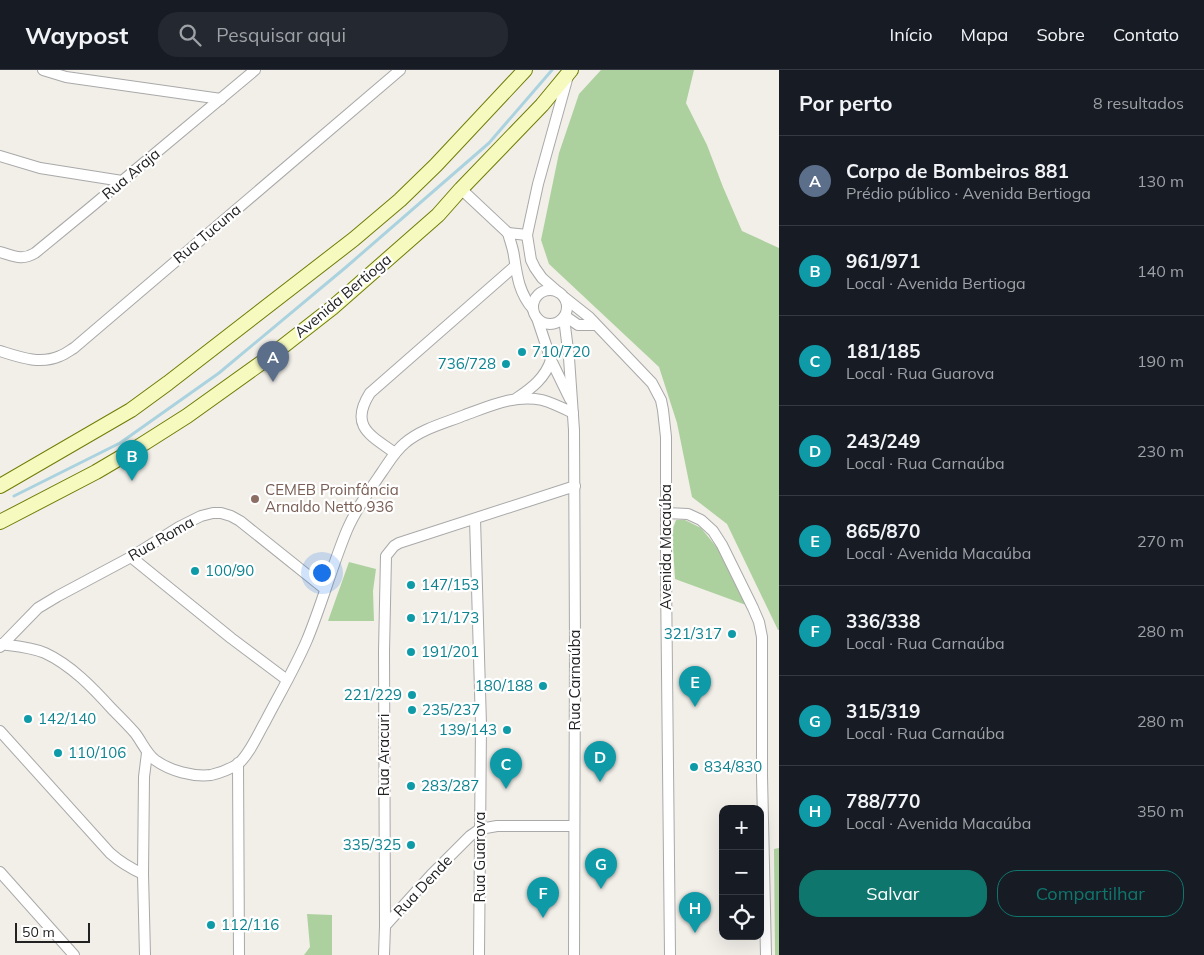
<!DOCTYPE html>
<html lang="pt">
<meta charset="utf-8">
<style>
body{margin:0;font-family:Mulish,sans-serif;background:#242831;color:#f1f3f6}
.controls{position:absolute;right:15px;bottom:15px;display:grid;overflow:hidden;border-radius:10px;box-shadow:0 5px 20px #0002}
.controls button{width:45px;height:45px;display:grid;place-items:center;padding:0;border:0;border-bottom:1px solid #363941;background:#171b24;color:#f1f3f6;font:25px sans-serif}
.scale{position:absolute;left:15px;bottom:12px;width:75px;box-sizing:border-box;padding-left:5px;border:2px solid #222;border-top:0;font-size:14px;line-height:18px;white-space:nowrap;color:#222;-webkit-text-stroke:4px #fff;paint-order:stroke}
.you{position:absolute;left:321px;top:502px;width:18px;height:18px;margin:-12px;border:4px solid #fff;border-radius:50%;background:#1a73e8;box-shadow:0 0 0 8px #1a73e833}
.badge{display:grid;place-items:center;width:32px;height:32px;border-radius:50%;background:#0f766e;color:#fff;font-size:16px;font-weight:700}
.pin{position:absolute;translate:-50% -41px;filter:drop-shadow(0 1px 2px #0008)}
.pin::after{content:'';position:absolute;top:26px;width:18px;height:15px;background:inherit;clip-path:polygon(0 0,100% 0,50% 100%)}
.list{margin:0;padding:0;list-style:none}
h2{display:flex;justify-content:space-between;align-items:center;height:65px;margin:0;padding:0 20px;font-size:21px}
h2 small{font-size:16px;font-weight:400;color:#9ea1a6}
.list li{display:grid;grid-template-columns:32px 1fr auto;gap:15px;align-items:center;box-sizing:border-box;height:90px;padding:0 20px;border-top:1px solid #363941}
.list b{display:block;font-size:19px;white-space:nowrap}
.list p{margin:0;font-size:16px;white-space:nowrap;color:#9ea1a6}
.list em{font-size:16px;font-style:normal;color:#9ea1a6}
.actions{display:flex;gap:10px;padding:15px 20px}
.actions a{flex:1;padding:11px 0;border:1px solid #0f766e;border-radius:20px;text-align:center;font-size:18px;color:#0f766e}
.actions .main{background:#0f766e;color:#fff}
.icon{flex:none;width:28px;height:28px;fill:none;stroke:currentColor;stroke-width:2;stroke-linecap:round;stroke-linejoin:round}
.map{position:relative;flex:none;width:779px;height:885px;overflow:hidden}
header{display:flex;align-items:center;gap:30px;box-sizing:border-box;height:70px;padding:0 25px;background:#171b24;border-bottom:1px solid #363941}
header strong{font-size:24px}
nav{display:flex;gap:28px;margin-inline-start:auto;font-size:18px}
.search{width:350px;height:45px;background:#242831;display:flex;align-items:center;gap:12px;box-sizing:border-box;padding:0 18px;border-radius:20px;color:#9ea1a6;font-size:19px}
main{display:flex}
aside{flex:1;background:#171b24}
.map>svg:first-child{display:block}
</style>
<header>
<strong>Waypost</strong>
<div class="search"><svg class="icon" aria-label="search" viewBox="0 0 24 24"><circle cx="10" cy="10" r="6"/><path d="M15 15l6 6"/></svg>Pesquisar aqui</div>
<nav><a>Início</a><a>Mapa</a><a>Sobre</a><a>Contato</a></nav>
</header>
<main>
<div class="map">
<svg width="779" height="885" viewBox="0 0 779 885">
<rect width="100%" height="100%" fill="#f2efe9"/>
<g fill="#add19e">
<polygon points="601,0 694,0 686,33 707,75 723,117 742,161 779,178 779,560 778,560 727,454 692,427 677,353 659,297 549,194 541,170 559,83 579,24"/>
<polygon points="676,450 685,450 701,458 719,480 746,535 675,509 672,461"/>
<polygon points="349,492 376,499 373,521 374,551 328,551"/>
<polygon points="779,778 779,885 775,885 774,779"/>
<polygon points="307,844 332,845 332,885 304,885 310,877"/>
</g>
<g fill="none" stroke-linecap="round" stroke-linejoin="round">
<polyline stroke="#aad3df" stroke-width="3" points="14,426 120,373 219,303 345,198 489,73 552,0"/>
<g stroke="#a9a9a9" stroke-width="12">
<g id="street">
<polyline points="43,0 66,7 221,29"/>
<polyline points="0,86 40,98 122,111"/>
<polyline points="461,119 508,163 527,165"/>
<path d="M508 163C510 171 513 178 514 186 517 206 519 223 533 239"/>
<path d="M0 182C14 186 22 191 35 183L91 137 255 0"/>
<circle cx="550" cy="237" r="17"/>
<polyline points="558,222 542,208 535,198 531,190 527,165 538,114 568,6"/>
<polyline points="565,228 589,247 652,313 661,330 663,340 666,367 666,508 670,885"/>
<polyline points="565,246 578,255 595,255"/>
<polyline points="537,248 551,290 570,329"/>
<polyline points="564,248 569,288 574,360 575,575 574,885"/>
<path d="M0 281C19 287 40 295 60 286 65 284 69 281 74 278L400 0"/>
<path d="M517 328C532 318 545 308 551 290"/>
<path d="M395 383C370 365 349 356 370 323L515 196"/>
<polyline points="666,443 688,444 701,450 713,461 722,475 753,538 759,552 762,567 762,706 766,885"/>
<polyline points="475,449 481,655 479,885"/>
<polyline points="131,487 231,568 287,610"/>
<path d="M0 574C15 576 31 577 45 583 71 595 93 618 112 639 120 647 128 655 135 663 142 672 146 683 155 690 170 701 193 707 211 705 220 703 230 699 238 694 249 685 258 664 265 652 279 625 295 598 307 570 322 534 332 496 347 460 356 439 369 421 382 402 389 392 395 381 405 373 421 359 445 353 465 345 490 336 516 324 542 330 553 333 563 338 573 343"/>
<polyline points="0,577 38,538 58,526 131,487 179,457 201,446 213,443 221,443 231,446 240,451 325,519"/>
<path d="M0 661 110 783C120 792 130 798 143 804"/>
<polyline points="238,693 239,885"/>
<polyline points="0,802 74,885"/>
<polyline points="385,856 431,805 470,766 480,759 497,756 574,756"/>
<polyline points="145,885 143,804 144,707 147,683"/>
<polyline points="384,885 385,856 384,581 386,486 394,476 399,473 575,416"/>
</g>
</g>
<g stroke="#707d05" stroke-width="16">
<g id="secondary">
<polyline points="0,416 131,340 168,313 354,169 400,130 436,95 525,0"/>
<polyline points="0,452 96,402 135,379 187,346 268,288 332,238 438,145 461,119 542,35 571,0"/>
</g>
</g>
<use href="#street" stroke="#fff" stroke-width="10"/>
<use href="#secondary" stroke="#f7fabf" stroke-width="14"/>
</g>
<g fill="#0f9aa8" stroke="#fff" stroke-width="2">
<circle cx="522" cy="282" r="5"/>
<circle cx="506" cy="294" r="5"/>
<circle cx="195" cy="501" r="5"/>
<circle cx="411" cy="515" r="5"/>
<circle cx="411" cy="548" r="5"/>
<circle cx="732" cy="564" r="5"/>
<circle cx="411" cy="582" r="5"/>
<circle cx="543" cy="616" r="5"/>
<circle cx="412" cy="625" r="5"/>
<circle cx="412" cy="640" r="5"/>
<circle cx="28" cy="649" r="5"/>
<circle cx="507" cy="660" r="5"/>
<circle cx="58" cy="683" r="5"/>
<circle cx="694" cy="697" r="5"/>
<circle cx="411" cy="716" r="5"/>
<circle cx="411" cy="775" r="5"/>
<circle cx="211" cy="855" r="5"/>
</g>
<circle fill="#8d6e63" stroke="#fff" stroke-width="2" cx="255" cy="429" r="5"/>
<g text-anchor="middle" stroke-width="4.5" stroke-linejoin="round" paint-order="stroke">
<g font-size="15" fill="#222" stroke="#fff">
<text transform="translate(131 104) rotate(-40)" y="5">Rua Araja</text>
<text transform="translate(207 164) rotate(-40)" y="5">Rua Tucuna</text>
<text transform="translate(343 226) rotate(-40)" y="5">Avenida Bertioga</text>
<text transform="translate(161 469) rotate(-30)" y="5">Rua Roma</text>
<text transform="translate(666 477) rotate(-90)" y="5">Avenida Macaúba</text>
<text transform="translate(575 610) rotate(-90)" y="5">Rua Carnaúba</text>
<text transform="translate(384 685) rotate(-90)" y="5">Rua Aracuri</text>
<text transform="translate(480 787) rotate(-90)" y="5">Rua Guarova</text>
<text transform="translate(423 816) rotate(-47)" y="5">Rua Dende</text>
</g>
<g font-size="15" fill="#0d838f" stroke="#fff" text-anchor="start">
<text x="532" y="287">710/720</text>
<text x="496" y="299" text-anchor="end">736/728</text>
<text x="205" y="506">100/90</text>
<text x="421" y="520">147/153</text>
<text x="421" y="553">171/173</text>
<text x="722" y="569" text-anchor="end">321/317</text>
<text x="421" y="587">191/201</text>
<text x="533" y="621" text-anchor="end">180/188</text>
<text x="402" y="630" text-anchor="end">221/229</text>
<text x="422" y="645">235/237</text>
<text x="38" y="654">142/140</text>
<text x="497" y="665" text-anchor="end">139/143</text>
<text x="68" y="688">110/106</text>
<text x="704" y="702">834/830</text>
<text x="421" y="721">283/287</text>
<text x="401" y="780" text-anchor="end">335/325</text>
<text x="221" y="860">112/116</text>
</g>
<g font-size="15" fill="#785e54" stroke="#fff" text-anchor="start">
<text x="265" y="425">CEMEB Proinfância<tspan x="265" dy="17">Arnaldo Netto 936</tspan></text>
</g>
</g>
</svg>
<div class="controls">
<button>+</button>
<button>−</button>
<button><svg class="icon" aria-label="locate" viewBox="0 0 24 24"><circle cx="12" cy="12" r="6"/><path d="M12 2v4M12 18v4M2 12h4M18 12h4"/></svg></button>
</div>
<div class="scale">50 m</div>
<div class="you"></div>
<div class="pin badge" style="left:273px;top:312px;background:#5c6f8a">A</div>
<div class="pin badge" style="left:132px;top:411px;background:#0f9aa8">B</div>
<div class="pin badge" style="left:506px;top:719px;background:#0f9aa8">C</div>
<div class="pin badge" style="left:600px;top:712px;background:#0f9aa8">D</div>
<div class="pin badge" style="left:695px;top:637px;background:#0f9aa8">E</div>
<div class="pin badge" style="left:543px;top:848px;background:#0f9aa8">F</div>
<div class="pin badge" style="left:601px;top:819px;background:#0f9aa8">G</div>
<div class="pin badge" style="left:695px;top:863px;background:#0f9aa8">H</div>
</div>
<aside>
<h2>Por perto<small>8 resultados</small></h2>
<ul class="list">
<li><span class="badge" style="background:#5c6f8a">A</span><div><b>Corpo de Bombeiros 881</b><p>Prédio público · Avenida Bertioga</p></div><em>130 m</em></li>
<li><span class="badge" style="background:#0f9aa8">B</span><div><b>961/971</b><p>Local · Avenida Bertioga</p></div><em>140 m</em></li>
<li><span class="badge" style="background:#0f9aa8">C</span><div><b>181/185</b><p>Local · Rua Guarova</p></div><em>190 m</em></li>
<li><span class="badge" style="background:#0f9aa8">D</span><div><b>243/249</b><p>Local · Rua Carnaúba</p></div><em>230 m</em></li>
<li><span class="badge" style="background:#0f9aa8">E</span><div><b>865/870</b><p>Local · Avenida Macaúba</p></div><em>270 m</em></li>
<li><span class="badge" style="background:#0f9aa8">F</span><div><b>336/338</b><p>Local · Rua Carnaúba</p></div><em>280 m</em></li>
<li><span class="badge" style="background:#0f9aa8">G</span><div><b>315/319</b><p>Local · Rua Carnaúba</p></div><em>280 m</em></li>
<li><span class="badge" style="background:#0f9aa8">H</span><div><b>788/770</b><p>Local · Avenida Macaúba</p></div><em>350 m</em></li>
</ul>
<div class="actions"><a class="main">Salvar</a><a>Compartilhar</a></div>
</aside>
</main>
